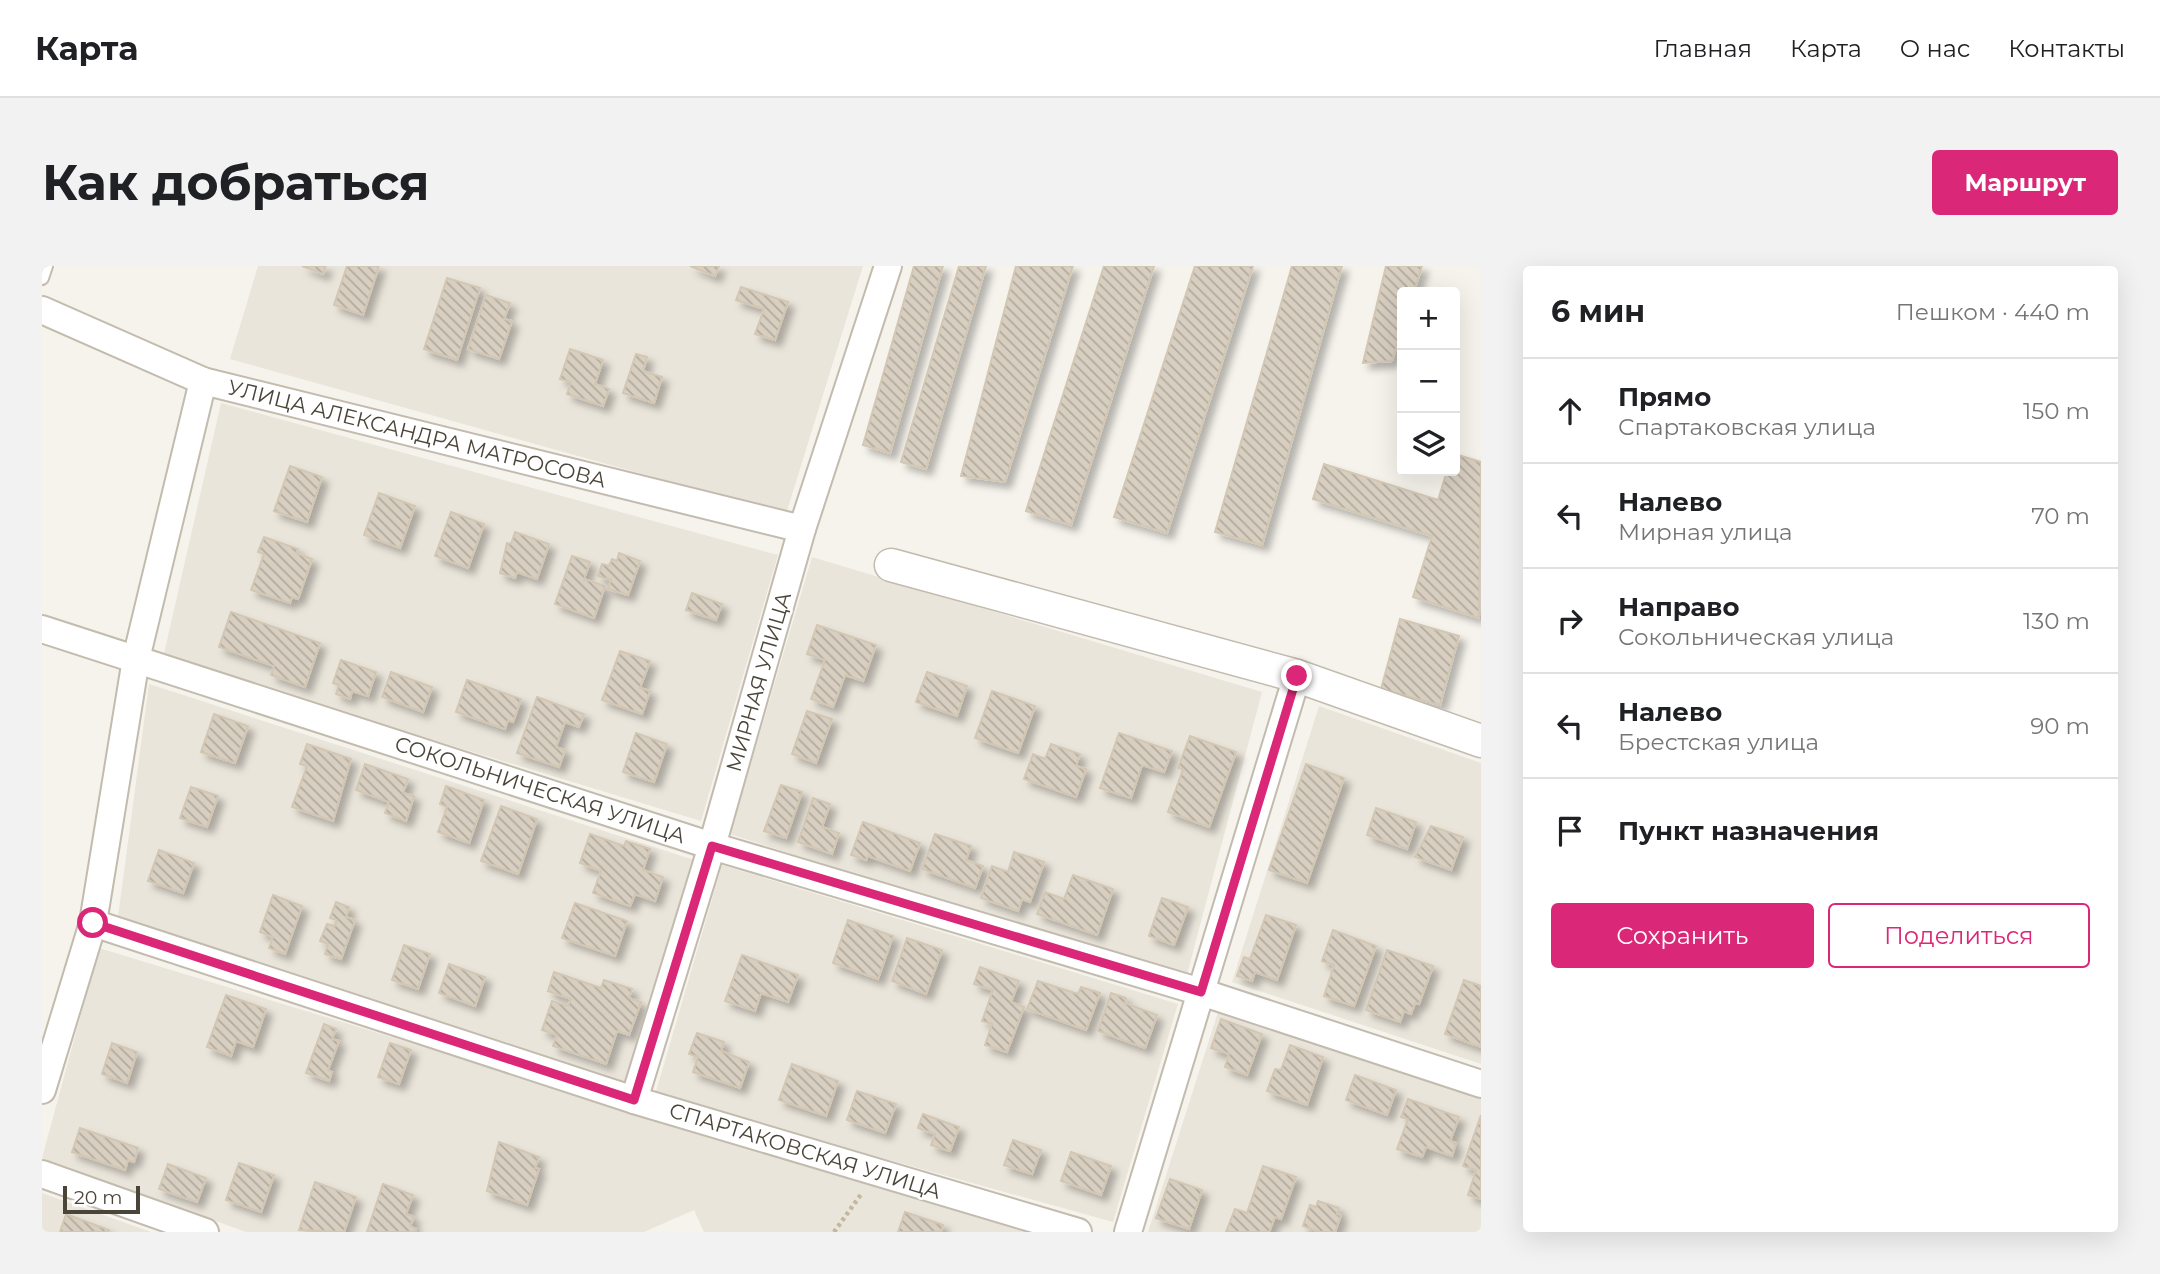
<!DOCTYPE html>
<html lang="ru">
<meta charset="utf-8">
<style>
body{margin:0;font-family:Montserrat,sans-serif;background:#f2f2f2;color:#202124}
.controls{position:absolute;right:21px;top:21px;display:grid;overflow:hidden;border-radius:7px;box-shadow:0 7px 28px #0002}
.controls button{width:63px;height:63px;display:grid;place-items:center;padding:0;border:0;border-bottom:2px solid #e0e0e0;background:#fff;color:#202124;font:35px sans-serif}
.scale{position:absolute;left:21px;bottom:18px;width:77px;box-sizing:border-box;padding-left:7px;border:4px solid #4b4439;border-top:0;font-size:19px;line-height:24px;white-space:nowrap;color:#4b4439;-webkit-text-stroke:5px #fff;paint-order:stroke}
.stop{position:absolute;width:21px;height:21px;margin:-16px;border:5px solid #db2777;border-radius:50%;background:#fff}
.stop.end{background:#db2777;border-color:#fff;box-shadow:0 2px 7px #0008}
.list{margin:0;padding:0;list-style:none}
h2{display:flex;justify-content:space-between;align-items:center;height:91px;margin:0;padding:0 28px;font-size:30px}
h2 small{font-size:23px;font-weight:400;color:#757577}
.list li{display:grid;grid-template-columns:46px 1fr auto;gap:21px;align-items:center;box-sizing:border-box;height:105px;padding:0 28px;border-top:2px solid #e0e0e0}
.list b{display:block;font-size:26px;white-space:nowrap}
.list p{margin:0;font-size:23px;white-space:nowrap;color:#757577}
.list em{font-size:23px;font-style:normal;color:#757577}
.actions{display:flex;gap:14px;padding:21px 28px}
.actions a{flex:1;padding:16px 0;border:2px solid #db2777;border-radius:7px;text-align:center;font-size:24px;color:#db2777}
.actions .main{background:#db2777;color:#fff}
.icon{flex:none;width:38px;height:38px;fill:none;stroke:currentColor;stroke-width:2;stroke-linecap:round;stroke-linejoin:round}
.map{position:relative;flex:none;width:1439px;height:966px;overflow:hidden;border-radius:7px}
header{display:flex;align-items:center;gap:42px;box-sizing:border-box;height:98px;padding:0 35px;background:#fff;border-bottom:2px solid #e0e0e0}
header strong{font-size:33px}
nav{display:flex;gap:38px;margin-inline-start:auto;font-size:24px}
.intro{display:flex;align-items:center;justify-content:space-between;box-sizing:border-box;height:168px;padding:0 42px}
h1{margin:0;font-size:49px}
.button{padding:18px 32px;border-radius:7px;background:#db2777;color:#fff;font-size:24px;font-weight:700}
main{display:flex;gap:42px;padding:0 42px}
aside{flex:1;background:#fff;border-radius:7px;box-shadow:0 7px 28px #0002}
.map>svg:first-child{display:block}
</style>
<header>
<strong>Карта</strong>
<nav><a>Главная</a><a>Карта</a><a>О нас</a><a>Контакты</a></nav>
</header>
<div class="intro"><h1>Как добраться</h1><a class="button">Маршрут</a></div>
<main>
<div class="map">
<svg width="1439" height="966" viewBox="0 0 1439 966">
<defs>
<pattern id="building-back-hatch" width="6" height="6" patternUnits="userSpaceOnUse" patternTransform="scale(1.75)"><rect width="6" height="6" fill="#d8cfc1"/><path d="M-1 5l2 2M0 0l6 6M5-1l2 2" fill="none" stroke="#b1aa9e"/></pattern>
<filter id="shadow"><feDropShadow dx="6" dy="6" stdDeviation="3.5" flood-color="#0004"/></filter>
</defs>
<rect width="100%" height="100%" fill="#f6f3ec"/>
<g fill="#eae5da">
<polygon points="216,0 821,0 744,248 188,93"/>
<polygon points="179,137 736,289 659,555 121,392"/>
<polygon points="770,291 1220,426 1143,716 688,568"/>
<polygon points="107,418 652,594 584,817 76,651"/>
<polygon points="1277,440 1439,497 1439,798 1190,716"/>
<polygon points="680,599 1136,738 1071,956 613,829"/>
<polygon points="57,682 990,966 662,966 652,944 602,966 204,966 0,892"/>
<polygon points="1176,746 1439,833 1439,966 1106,966"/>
<polygon points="0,927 109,966 0,966"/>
</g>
<g fill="url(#building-back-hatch)" stroke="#d3c7b4" stroke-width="2" filter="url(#shadow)">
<polygon points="260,0 284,0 281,8"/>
<polygon points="305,0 337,0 321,49 292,39"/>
<polygon points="648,0 677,0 673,10"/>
<polygon points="872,0 901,0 848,187 821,179"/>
<polygon points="917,0 944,0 884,203 859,196"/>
<polygon points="974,0 1031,0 963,216 919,210"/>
<polygon points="1062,0 1112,0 1029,259 984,245"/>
<polygon points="1153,0 1211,0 1125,267 1072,251"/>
<polygon points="1250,0 1300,0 1220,279 1173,266"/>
<polygon points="1344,0 1380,0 1372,26 1360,26 1360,63 1350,95 1321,97"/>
<polygon points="405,12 438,22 415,94 382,83"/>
<polygon points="699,21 746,36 733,74 713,68 722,43 694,34"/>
<polygon points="444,29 468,37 462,53 470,55 457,93 426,83"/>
<polygon points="528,83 561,94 553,118 567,123 561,140 525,128 529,116 518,113"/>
<polygon points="594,88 605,91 601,105 620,111 612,137 581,127"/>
<polygon points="1413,188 1439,196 1437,352 1371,331 1390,270 1271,233 1282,198 1396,234 1405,205 1413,205"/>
<polygon points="248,200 280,211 265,256 232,245"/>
<polygon points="337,227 373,240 358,282 322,269"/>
<polygon points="409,246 442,258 426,302 393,290"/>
<polygon points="473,266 507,278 495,313 475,306 473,312 458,307 465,277 469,278"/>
<polygon points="222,271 256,283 254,287 270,293 256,333 250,331 248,337 209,324 222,288 216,286"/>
<polygon points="577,287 598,295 586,329 566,323 569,314 556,310 560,298 567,300 570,293 575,295"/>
<polygon points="530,290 548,296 542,313 563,320 552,352 513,338"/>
<polygon points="650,327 680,338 674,354 644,344"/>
<polygon points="189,346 278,377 263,421 229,409 232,400 177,381"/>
<polygon points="1358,353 1417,370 1398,439 1339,423"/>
<polygon points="775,359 834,379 821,415 803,409 791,441 769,433 783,394 765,388"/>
<polygon points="578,385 608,395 598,422 608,425 600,448 560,434"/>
<polygon points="299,394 334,406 326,430 310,425 308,433 294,428 297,419 291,417"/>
<polygon points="349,406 390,421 381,446 340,431"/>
<polygon points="885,406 925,420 915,450 874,436"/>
<polygon points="425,414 479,433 471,456 466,454 463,463 414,446"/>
<polygon points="950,425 993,440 976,487 933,472"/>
<polygon points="495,431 542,448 537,461 523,456 514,481 523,484 517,501 475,487"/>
<polygon points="765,445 790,453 774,497 750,488"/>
<polygon points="172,448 206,460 193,497 159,486"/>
<polygon points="594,467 625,478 612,516 581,506"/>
<polygon points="1077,467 1130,485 1122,506 1100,499 1089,532 1058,522"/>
<polygon points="1148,470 1194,486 1167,561 1126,546 1141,503 1136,502"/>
<polygon points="265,478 309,493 291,555 250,541 265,500 258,498"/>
<polygon points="1009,478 1038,488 1034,500 1044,503 1034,531 982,513 991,488 1003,493"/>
<polygon points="323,498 366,513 361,527 372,530 364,555 343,547 347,536 314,524"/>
<polygon points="1264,498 1302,512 1265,617 1227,604"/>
<polygon points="739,519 760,526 744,572 722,565"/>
<polygon points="404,520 442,534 427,577 396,566 405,541 398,538"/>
<polygon points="149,521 176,530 165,561 138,552"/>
<polygon points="771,532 788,538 780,561 797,567 790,588 756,576"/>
<polygon points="459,540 495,553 476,608 439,595"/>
<polygon points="1334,542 1374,556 1365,583 1325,569"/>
<polygon points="821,556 878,577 868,605 826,590 824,594 809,589"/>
<polygon points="1389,560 1421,571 1409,604 1373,591"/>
<polygon points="548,568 582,580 584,575 608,583 601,604 621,611 613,635 593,628 588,640 551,627 559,605 538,597"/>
<polygon points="893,568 929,580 924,594 941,600 933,622 880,603"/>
<polygon points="117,584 152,597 141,627 106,615"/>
<polygon points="972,586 1002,596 988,636 980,633 976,645 939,632 950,600 966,606"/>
<polygon points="1031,609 1071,623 1055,669 995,648 1003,626 1022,633"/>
<polygon points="231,629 260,640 243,688 227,682 231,671 218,666"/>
<polygon points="1120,632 1146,641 1132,679 1107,670"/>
<polygon points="294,636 307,641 304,651 313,654 299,693 283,688 286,678 278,675 285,658 293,660 295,654 288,652"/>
<polygon points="533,637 585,655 573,690 520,672"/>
<polygon points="1224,649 1254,659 1235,714 1213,706 1210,715 1195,710 1202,691 1208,693"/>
<polygon points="806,654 851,670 836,713 791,697"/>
<polygon points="1291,664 1334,680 1312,740 1282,730 1292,699 1280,695"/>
<polygon points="865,672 900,684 884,728 850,715"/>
<polygon points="362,679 388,688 376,723 350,714"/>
<polygon points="1345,684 1391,700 1377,738 1373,737 1369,748 1362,745 1358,756 1324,744"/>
<polygon points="700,689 756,709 746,736 719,727 713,745 683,735"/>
<polygon points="407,698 443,711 433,740 397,727"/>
<polygon points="938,701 977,715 969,736 982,741 965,786 943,779 950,758 940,755 951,724 932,718"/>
<polygon points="512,706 559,722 562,714 590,723 587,732 599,736 587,769 575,765 564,798 511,780 515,769 500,764 510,735 526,740 529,733 506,725"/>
<polygon points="1422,714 1439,720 1439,781 1403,768"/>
<polygon points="996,715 1036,728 1039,721 1058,727 1044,764 985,743"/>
<polygon points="1069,727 1084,732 1083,737 1115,749 1103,782 1056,765"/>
<polygon points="184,729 224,743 211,781 194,775 189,790 165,781"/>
<polygon points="1179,753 1220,768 1205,809 1183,801 1187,788 1169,782"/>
<polygon points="282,758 294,763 290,773 297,775 286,804 290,806 287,815 264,807"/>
<polygon points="655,767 682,776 679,785 707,796 698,822 651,806 656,791 647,788"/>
<polygon points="70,777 95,786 85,817 60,808"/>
<polygon points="348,777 369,784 357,818 336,811"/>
<polygon points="1248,779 1281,791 1265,839 1225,825 1233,803 1239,804"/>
<polygon points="750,798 796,815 784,850 737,834"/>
<polygon points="1313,809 1354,824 1345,849 1304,834"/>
<polygon points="815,825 854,838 843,867 805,854"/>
<polygon points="1366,833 1417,851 1408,875 1414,877 1410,890 1384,881 1380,891 1355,883 1366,853 1359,851"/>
<polygon points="881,848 917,861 908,885 889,879 893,868 876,862"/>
<polygon points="1439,849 1439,933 1426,929 1434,904 1421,900"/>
<polygon points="38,862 96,882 92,896 86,894 83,904 30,886"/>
<polygon points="971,874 999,884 990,908 962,899"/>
<polygon points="457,876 497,891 493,902 497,903 485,939 445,925"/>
<polygon points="1029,886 1069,900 1059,929 1019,915"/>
<polygon points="197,897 232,909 219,946 184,934"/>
<polygon points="126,898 164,912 155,936 117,923"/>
<polygon points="1221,900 1254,911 1239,953 1233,951 1227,966 1184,966 1193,943 1205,947"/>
<polygon points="1128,913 1160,924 1147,963 1114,952"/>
<polygon points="273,916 314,931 302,966 257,964"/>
<polygon points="341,918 371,929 364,948 372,951 368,960 374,963 373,966 325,966"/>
<polygon points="1276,935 1297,942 1295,948 1299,949 1293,966 1278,966 1261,960 1268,939 1274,941"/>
<polygon points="863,946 901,959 899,966 856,966"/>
<polygon points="24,948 67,964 66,966 18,966"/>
</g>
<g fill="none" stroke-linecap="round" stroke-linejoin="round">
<g stroke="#c2bbae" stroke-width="16">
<polyline id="service" points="0,12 4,0"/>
</g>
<g stroke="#c2bbae" stroke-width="30">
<g id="minor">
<polyline points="0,44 161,115 760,263"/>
<polyline points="0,363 670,580 1159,726 1439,818"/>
<polyline points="51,657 592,834 1036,966"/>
<polyline points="0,824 51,657 94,393 161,115"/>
<polyline points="592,834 670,580 760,263 846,0"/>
<polyline points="0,908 163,966"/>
<polyline points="1086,966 1255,410"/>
</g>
</g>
<g stroke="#c2bbae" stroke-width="35">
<polyline id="tertiary" points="849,299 1255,410 1439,475"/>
</g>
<polyline stroke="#c4b79f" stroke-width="4.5" stroke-dasharray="3.5 3.5" stroke-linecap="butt" points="792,966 820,927"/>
<use href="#service" stroke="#fff" stroke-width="12"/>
<use href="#minor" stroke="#fff" stroke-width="26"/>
<use href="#tertiary" stroke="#fff" stroke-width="32"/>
</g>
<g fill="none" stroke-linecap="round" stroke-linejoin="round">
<polyline stroke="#db2777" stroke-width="9" points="51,657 592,834 670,580 1159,726 1255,410"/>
</g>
<g text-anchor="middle" stroke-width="5" stroke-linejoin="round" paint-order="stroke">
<g font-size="21" fill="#4b4439" stroke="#fff">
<text transform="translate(375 168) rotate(14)" y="7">УЛИЦА АЛЕКСАНДРА МАТРОСОВА</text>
<text transform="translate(717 416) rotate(-74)" y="7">МИРНАЯ УЛИЦА</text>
<text transform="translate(498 524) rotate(18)" y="7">СОКОЛЬНИЧЕСКАЯ УЛИЦА</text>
<text transform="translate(763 885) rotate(17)" y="7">СПАРТАКОВСКАЯ УЛИЦА</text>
</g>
</g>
</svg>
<div class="controls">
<button>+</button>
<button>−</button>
<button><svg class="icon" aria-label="layers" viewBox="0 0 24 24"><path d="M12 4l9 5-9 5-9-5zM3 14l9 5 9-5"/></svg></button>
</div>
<div class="scale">20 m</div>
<div class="stop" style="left:51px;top:657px"></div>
<div class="stop end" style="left:1255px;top:410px"></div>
</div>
<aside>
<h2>6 мин<small>Пешком · 440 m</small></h2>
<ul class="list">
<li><svg class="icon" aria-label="ahead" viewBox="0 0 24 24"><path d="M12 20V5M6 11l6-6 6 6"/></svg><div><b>Прямо</b><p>Спартаковская улица</p></div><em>150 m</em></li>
<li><svg class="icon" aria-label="left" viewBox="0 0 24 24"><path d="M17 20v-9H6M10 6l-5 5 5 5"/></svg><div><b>Налево</b><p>Мирная улица</p></div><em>70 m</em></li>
<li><svg class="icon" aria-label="right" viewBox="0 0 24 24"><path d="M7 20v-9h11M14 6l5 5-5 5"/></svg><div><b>Направо</b><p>Сокольническая улица</p></div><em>130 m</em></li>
<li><svg class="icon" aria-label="left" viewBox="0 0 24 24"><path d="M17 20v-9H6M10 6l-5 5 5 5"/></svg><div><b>Налево</b><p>Брестская улица</p></div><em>90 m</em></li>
<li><svg class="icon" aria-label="arrive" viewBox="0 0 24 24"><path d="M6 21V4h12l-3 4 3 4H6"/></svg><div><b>Пункт назначения</b></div></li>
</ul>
<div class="actions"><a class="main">Сохранить</a><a>Поделиться</a></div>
</aside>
</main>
